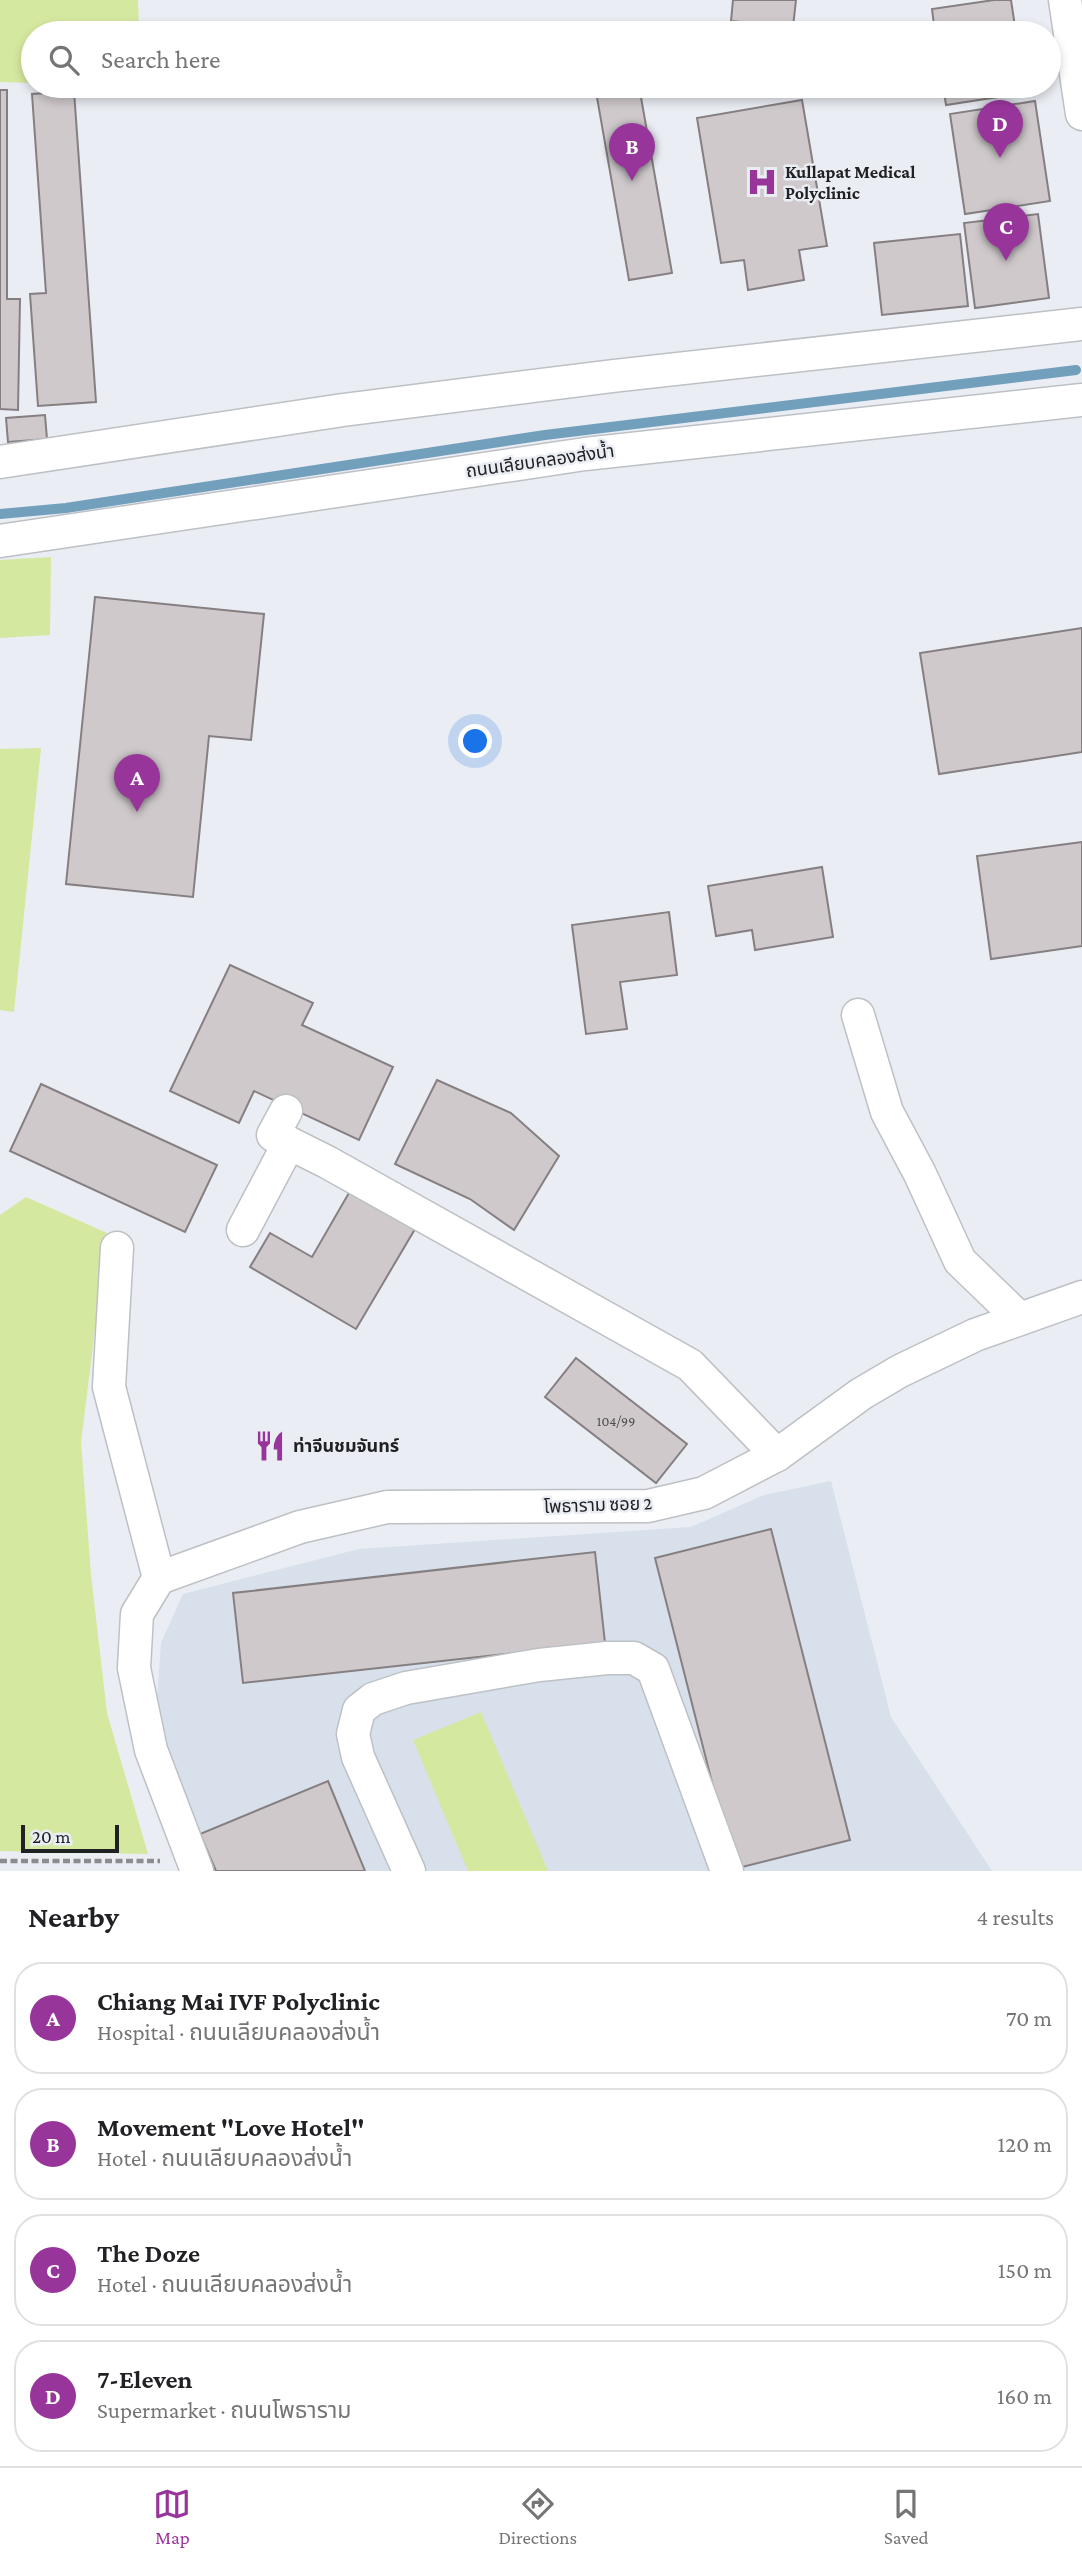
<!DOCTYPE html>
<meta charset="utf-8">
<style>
body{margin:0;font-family:"Crimson Pro","Noto Sans Thai",serif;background:#f2f2f2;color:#202124}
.scale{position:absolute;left:21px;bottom:18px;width:98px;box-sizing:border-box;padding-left:7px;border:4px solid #202123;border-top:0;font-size:19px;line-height:24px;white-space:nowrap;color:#202123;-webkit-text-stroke:5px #eaedf3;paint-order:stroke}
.you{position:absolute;left:476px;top:742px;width:24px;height:24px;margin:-18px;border:5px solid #fff;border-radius:50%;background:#1a73e8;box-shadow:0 0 0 10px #1a73e833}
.badge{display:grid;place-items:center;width:46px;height:46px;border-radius:50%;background:#98359b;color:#fff;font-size:23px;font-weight:700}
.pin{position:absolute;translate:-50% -58px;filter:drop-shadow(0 2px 4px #0008)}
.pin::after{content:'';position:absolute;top:37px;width:24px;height:21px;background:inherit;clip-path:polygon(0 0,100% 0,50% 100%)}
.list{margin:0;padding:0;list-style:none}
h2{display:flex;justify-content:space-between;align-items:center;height:91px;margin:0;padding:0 28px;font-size:30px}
h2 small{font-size:23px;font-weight:400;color:#757577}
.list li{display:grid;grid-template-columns:46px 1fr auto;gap:21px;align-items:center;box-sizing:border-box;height:112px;margin:0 14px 14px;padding:0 14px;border:2px solid #e0e0e0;border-radius:28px}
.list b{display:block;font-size:26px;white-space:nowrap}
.list p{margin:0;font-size:23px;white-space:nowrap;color:#757577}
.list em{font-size:23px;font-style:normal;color:#757577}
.icon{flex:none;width:38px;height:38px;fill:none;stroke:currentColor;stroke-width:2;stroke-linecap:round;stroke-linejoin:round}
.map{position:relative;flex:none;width:1082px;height:1871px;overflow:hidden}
.search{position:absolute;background:#fff;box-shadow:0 4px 10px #0003;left:21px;right:21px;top:21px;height:77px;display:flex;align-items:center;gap:18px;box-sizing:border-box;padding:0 24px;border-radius:38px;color:#757577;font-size:26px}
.sheet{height:595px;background:#fff}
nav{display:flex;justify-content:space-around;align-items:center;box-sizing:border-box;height:98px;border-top:2px solid #e0e0e0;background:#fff;font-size:19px;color:#757577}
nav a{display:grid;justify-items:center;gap:4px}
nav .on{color:#98359b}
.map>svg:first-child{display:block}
</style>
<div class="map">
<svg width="1082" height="1871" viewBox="0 0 1082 1871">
<rect width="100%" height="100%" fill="#eaedf3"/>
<polygon fill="#d7e0eb" points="831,1481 891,1717 992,1871 206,1871 155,1726 161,1643 183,1594 359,1549 691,1527 764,1495"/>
<g fill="#d5e89f">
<polygon points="0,0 138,0 139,32 33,33 33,83 0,82"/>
<polygon points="51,557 50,635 0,638 0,560"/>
<polygon points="41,748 14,1012 0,1010 0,749"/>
<polygon points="26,1197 107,1233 81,1442 91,1575 107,1713 148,1854 0,1851 0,1215"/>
<polygon points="481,1712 548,1871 468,1871 413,1740"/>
</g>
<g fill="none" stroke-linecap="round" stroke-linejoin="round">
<polyline stroke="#72a0bc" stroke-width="10" points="0,514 66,508 545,435 1076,370"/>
</g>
<g fill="#cfc9cc" stroke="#857f82" stroke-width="2">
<polygon points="733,0 796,0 793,27 731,21"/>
<polygon points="994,0 1011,0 1016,33 935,33 932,9"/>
<polygon points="595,86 639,86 672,273 629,280"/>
<polygon points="943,86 1024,86 1025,93 946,105"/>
<polygon points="0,90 7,90 7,299 20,299 18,410 0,409"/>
<polygon points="74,91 96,402 38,406 30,294 46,293 32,94"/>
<polygon points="802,100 827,246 799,250 804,280 748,290 744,260 721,263 697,118"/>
<polygon points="1035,101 1050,201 965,214 950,114"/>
<polygon points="1038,214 1049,298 975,308 964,223"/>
<polygon points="960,234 968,306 882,315 874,243"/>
<polygon points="45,415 47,439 8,442 6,418"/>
<polygon points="95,597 264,614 251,740 209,736 193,897 66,884"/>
<polygon points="1082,628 1082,752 939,774 920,653"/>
<polygon points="1082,842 1082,946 991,959 977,856"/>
<polygon points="822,867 833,937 755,950 752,930 716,936 708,886"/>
<polygon points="669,912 677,975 620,982 627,1029 586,1034 572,925"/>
<polygon points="230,965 313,1003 302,1025 393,1067 359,1140 254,1091 239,1123 170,1091"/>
<polygon points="437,1080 511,1113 559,1156 514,1230 470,1199 395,1164"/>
<polygon points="41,1084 217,1165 185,1232 10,1151"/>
<polygon points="350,1191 415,1229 356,1329 250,1267 270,1233 312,1257"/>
<polygon points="576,1358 687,1444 656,1483 545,1397"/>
<polygon points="771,1529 850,1840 734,1869 655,1558"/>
<polygon points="595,1552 605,1643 243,1683 233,1593"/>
<polygon points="328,1781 365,1871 216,1871 200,1834"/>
</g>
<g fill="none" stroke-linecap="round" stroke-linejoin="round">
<g stroke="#bdc1c5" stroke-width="35">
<g id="minor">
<polyline points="1065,0 1082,114"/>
<polyline points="0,462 343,410 613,376 1082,324"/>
<polyline points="0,541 585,454 1082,400"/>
<polyline points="858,1015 887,1112 920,1174 960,1261 1020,1319"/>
<polyline points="286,1111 273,1135 289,1143"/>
<polyline points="243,1230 289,1143 327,1162 690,1365 777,1455"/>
<polyline points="117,1248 109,1387 159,1578 137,1614 134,1668 151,1750 197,1871"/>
<polyline points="159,1578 300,1527 387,1507 648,1506 704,1493 777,1455 861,1394 900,1371 975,1335 1082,1297"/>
<polyline points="409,1871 358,1757 353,1734 359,1710 373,1699 406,1688 539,1665 607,1658 634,1658 653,1669 727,1871"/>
</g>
</g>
<polyline stroke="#8a8c91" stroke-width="4.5" stroke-dasharray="7 3.5" stroke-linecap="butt" points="0,1861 160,1861"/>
<use href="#minor" stroke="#fff" stroke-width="32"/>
</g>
<defs>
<g id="hospital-bare" transform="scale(2.415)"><path d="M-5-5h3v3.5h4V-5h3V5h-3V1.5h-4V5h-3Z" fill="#98359b" stroke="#eaedf3" stroke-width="2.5" paint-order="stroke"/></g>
<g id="restaurant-bare" transform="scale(2.415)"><path d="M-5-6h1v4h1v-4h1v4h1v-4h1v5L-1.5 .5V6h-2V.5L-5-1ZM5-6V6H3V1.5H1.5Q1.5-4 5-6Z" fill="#98359b" stroke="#eaedf3" stroke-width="2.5" paint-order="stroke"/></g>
</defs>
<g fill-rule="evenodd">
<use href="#hospital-bare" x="762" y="182"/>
<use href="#restaurant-bare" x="270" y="1446"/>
</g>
<g text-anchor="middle" stroke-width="5" stroke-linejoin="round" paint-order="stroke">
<g font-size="14" fill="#4c4b4d">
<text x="616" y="1426">104/99</text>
</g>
<g font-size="18" font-weight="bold" fill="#202123" stroke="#eaedf3" text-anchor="start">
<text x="785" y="178">Kullapat Medical<tspan x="785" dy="21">Polyclinic</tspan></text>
<text x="293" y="1452">ท่าจีนชมจันทร์</text>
</g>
<g font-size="18" fill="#202123" stroke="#eaedf3">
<text transform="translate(540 461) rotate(-8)" y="6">ถนนเลียบคลองส่งน้ำ</text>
<text transform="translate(598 1505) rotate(-2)" y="6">โพธาราม ซอย 2</text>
</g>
</g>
</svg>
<div class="scale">20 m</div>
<div class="you"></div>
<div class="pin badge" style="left:137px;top:812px">A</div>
<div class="pin badge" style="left:632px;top:181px">B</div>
<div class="pin badge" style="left:1006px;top:261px">C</div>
<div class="pin badge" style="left:1000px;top:158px">D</div>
<div class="search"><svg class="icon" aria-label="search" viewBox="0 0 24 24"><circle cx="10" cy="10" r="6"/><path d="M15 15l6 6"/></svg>Search here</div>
</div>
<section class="sheet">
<h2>Nearby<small>4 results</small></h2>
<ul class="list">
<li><span class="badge">A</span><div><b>Chiang Mai IVF Polyclinic</b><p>Hospital · ถนนเลียบคลองส่งน้ำ</p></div><em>70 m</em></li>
<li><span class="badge">B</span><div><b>Movement &quot;Love Hotel&quot;</b><p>Hotel · ถนนเลียบคลองส่งน้ำ</p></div><em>120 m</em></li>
<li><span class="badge">C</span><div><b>The Doze</b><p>Hotel · ถนนเลียบคลองส่งน้ำ</p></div><em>150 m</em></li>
<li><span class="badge">D</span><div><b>7-Eleven</b><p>Supermarket · ถนนโพธาราม</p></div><em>160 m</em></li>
</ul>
</section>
<nav>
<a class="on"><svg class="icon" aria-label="map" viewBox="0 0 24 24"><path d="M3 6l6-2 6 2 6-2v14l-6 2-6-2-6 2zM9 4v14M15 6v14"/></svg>Map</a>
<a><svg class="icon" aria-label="directions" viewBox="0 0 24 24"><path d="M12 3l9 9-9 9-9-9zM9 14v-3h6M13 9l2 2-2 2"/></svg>Directions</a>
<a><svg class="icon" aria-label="saved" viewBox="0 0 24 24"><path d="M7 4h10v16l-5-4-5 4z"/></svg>Saved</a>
</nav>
